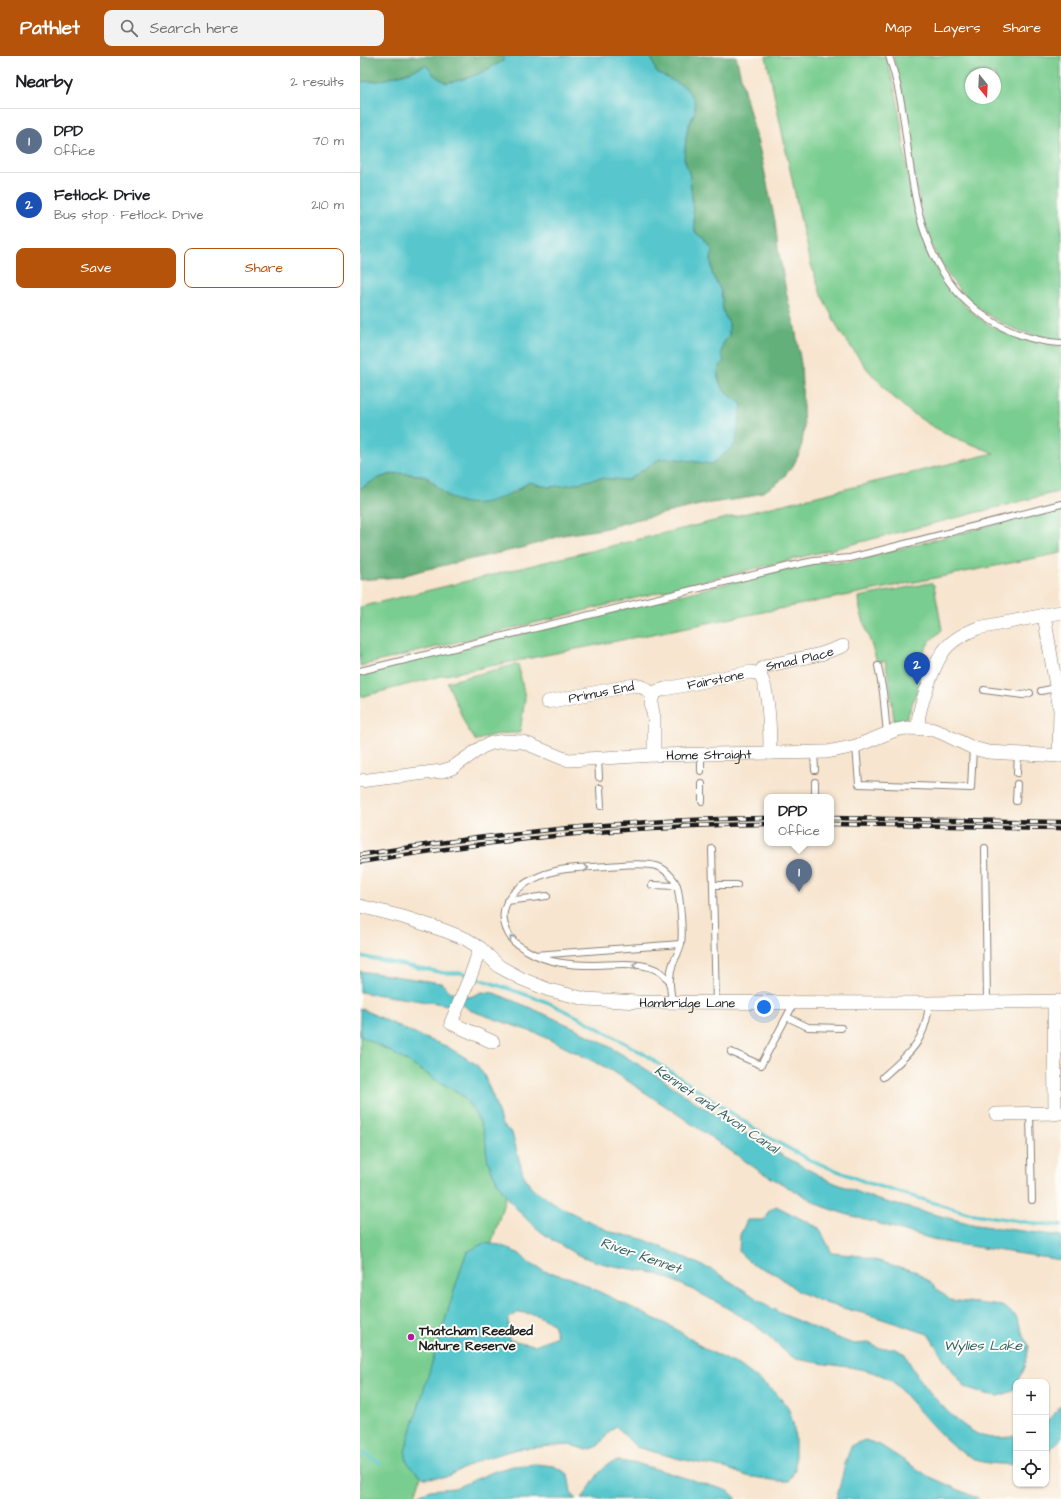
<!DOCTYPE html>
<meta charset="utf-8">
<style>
body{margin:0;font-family:"Architects Daughter",sans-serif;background:#f2f2f2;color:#202124}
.controls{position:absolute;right:12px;bottom:12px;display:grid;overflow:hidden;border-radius:8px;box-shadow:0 1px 3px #0004}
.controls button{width:36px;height:36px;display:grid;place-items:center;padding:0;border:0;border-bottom:1px solid #e0e0e0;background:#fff;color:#202124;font:20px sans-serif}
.compass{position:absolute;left:605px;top:12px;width:36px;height:36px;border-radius:50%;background:#fff;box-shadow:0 1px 3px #0004;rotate:162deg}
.you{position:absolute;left:404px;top:951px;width:14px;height:14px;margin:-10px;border:3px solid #fff;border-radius:50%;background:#1a73e8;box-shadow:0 0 0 6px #1a73e833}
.badge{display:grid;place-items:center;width:26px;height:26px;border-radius:50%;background:#b45309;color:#fff;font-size:13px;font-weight:700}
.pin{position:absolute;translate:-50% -33px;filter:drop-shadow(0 1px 2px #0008)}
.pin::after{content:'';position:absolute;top:21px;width:14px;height:12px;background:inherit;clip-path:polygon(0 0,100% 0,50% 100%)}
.popup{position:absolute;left:404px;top:738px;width:70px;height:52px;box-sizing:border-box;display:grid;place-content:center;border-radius:8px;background:#fff;filter:drop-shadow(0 1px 3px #0005);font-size:13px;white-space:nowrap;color:#757577}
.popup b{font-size:15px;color:#202124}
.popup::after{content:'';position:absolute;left:50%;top:100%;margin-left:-8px;border:8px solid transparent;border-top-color:#fff}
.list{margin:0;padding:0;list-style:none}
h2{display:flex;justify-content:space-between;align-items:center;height:52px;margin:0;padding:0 16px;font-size:17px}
h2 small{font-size:13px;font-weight:400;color:#757577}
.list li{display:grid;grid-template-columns:26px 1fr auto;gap:12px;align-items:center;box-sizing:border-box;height:64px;padding:0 16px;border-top:1px solid #e0e0e0}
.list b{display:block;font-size:15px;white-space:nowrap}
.list p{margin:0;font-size:13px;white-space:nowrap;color:#757577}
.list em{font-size:13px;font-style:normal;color:#757577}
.actions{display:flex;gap:8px;padding:12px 16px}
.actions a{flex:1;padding:9px 0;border:1px solid #b45309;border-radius:8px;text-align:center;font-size:14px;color:#b45309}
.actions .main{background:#b45309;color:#fff}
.icon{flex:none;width:22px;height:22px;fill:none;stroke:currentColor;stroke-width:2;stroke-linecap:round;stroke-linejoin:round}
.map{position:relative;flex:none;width:701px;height:1443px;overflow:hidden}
header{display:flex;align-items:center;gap:24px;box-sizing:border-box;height:56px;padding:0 20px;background:#b45309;color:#fff}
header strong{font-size:19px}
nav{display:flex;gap:22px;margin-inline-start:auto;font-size:14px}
.search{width:280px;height:36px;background:#f2f2f2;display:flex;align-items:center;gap:10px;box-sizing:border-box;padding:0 14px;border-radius:8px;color:#757577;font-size:15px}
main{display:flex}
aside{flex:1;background:#fff}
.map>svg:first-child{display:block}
</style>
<header>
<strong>Pathlet</strong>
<div class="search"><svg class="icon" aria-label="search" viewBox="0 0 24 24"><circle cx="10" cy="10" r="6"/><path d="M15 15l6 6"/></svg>Search here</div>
<nav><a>Map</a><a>Layers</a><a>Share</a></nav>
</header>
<main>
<aside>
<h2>Nearby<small>2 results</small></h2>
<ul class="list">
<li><span class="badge" style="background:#5c6f8a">1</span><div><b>DPD</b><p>Office</p></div><em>70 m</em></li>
<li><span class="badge" style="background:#1a4fb4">2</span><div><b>Fetlock Drive</b><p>Bus stop · Fetlock Drive</p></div><em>210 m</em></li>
</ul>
<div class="actions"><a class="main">Save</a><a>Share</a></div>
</aside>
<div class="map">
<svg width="701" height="1443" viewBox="0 0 701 1443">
<rect width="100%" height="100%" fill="#fdfcf7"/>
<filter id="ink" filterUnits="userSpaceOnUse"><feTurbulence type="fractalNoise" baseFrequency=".025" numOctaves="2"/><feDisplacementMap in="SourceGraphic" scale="8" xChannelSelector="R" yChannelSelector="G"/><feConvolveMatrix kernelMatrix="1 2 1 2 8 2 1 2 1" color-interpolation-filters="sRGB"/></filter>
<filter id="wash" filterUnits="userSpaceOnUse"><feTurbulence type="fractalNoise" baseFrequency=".012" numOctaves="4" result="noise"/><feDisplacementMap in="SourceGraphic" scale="16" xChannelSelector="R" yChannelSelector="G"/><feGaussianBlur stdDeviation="0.9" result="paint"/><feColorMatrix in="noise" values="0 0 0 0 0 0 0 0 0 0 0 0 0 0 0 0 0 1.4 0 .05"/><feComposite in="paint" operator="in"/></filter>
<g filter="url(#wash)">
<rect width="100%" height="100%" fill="#f7e5cf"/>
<g fill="#7acd90" stroke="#4b7456" fill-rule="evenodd">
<path d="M406 0H526C530 16 535 31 538 47 543 77 545 107 551 137 562 194 591 258 651 279 667 285 684 288 701 290V435L426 505 0 610V551L634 397 591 380 570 369 549 355 531 339 508 314 480 276 460 236 448 199Z"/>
<path d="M533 0H701V284C675 281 651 274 630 260 560 215 557 133 546 59 543 39 538 20 533 0ZM611 18H635V42H611Z"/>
<polygon points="701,451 701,497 85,619 0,641 0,617 414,516 458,506 489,506"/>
<polygon points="570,527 574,529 582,574 571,584 561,599 568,604 547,662 534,665 530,629 525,605 517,606 500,554 499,541"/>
<path d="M158 608 165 642 160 677C144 677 131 678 116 685L107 672 87 626Z"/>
<polygon points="0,964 92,1013 152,1120 54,1443 0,1443"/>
</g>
<g fill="#63b07a" stroke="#40664b">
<polygon points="0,0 143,0 143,5 117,19 105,24 86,27 74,19 66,9 50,16 19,25 0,26"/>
<polygon points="291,0 376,0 384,34 401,99 415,165 418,192 427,240 435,271 441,308 444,373 441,394 433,410 420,425 405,435 386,442 344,448 275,464 243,473 203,479 166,491 63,514 39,521 0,524 0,433 18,422 40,417 64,420 88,440 154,437 169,426 188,431 209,429 239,422 268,424 298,403 310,402 352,408 382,348 368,339 361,329 357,317 360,309 361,298 363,288 369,279 369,268 363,256 361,235 352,218 351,204 352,194 345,183 335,176 330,121 324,102 327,74 335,55 307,22 296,16"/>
</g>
<g fill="#59c7cd" stroke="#3a7274" fill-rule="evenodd">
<path d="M143 0H291L296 16 325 31 334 43 335 55 327 74 324 102 330 121 335 176 345 183 352 194 351 204 352 218 361 235 363 256 369 268V279L363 288 361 297 364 305C347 323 368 339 382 348L376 387 366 397 352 408 310 402 299 403 268 424 239 422 209 429 188 431 169 426C147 441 113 458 87 439 80 434 71 422 64 420 60 418 55 419 51 418 30 415 17 422 0 433V26L19 25 50 16 66 9 74 19 86 27C110 23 121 17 143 5Z"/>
<path d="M0 915 81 927 91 936 110 941 122 936 134 937 171 952 215 972 250 991 302 1023 349 1055 418 1097 470 1125 518 1144 616 1169 701 1180V1204L583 1186 485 1158 462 1150 401 1116 316 1057 251 1014 178 978 109 954C101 946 100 946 89 949L0 936Z"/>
<path d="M0 952 57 979 86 990 116 1008 124 1019 133 1041 142 1069 152 1077 163 1118 172 1132 202 1152 251 1176 283 1183 315 1197 354 1215 418 1256 468 1278 493 1288 509 1287 518 1292H533L545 1298C557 1325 594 1369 622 1380 632 1383 647 1382 656 1379V1409C645 1408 628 1408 619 1405 588 1393 567 1362 545 1339 527 1309 479 1312 448 1305 443 1304 438 1304 434 1302 421 1294 412 1282 400 1273 378 1257 355 1245 331 1233 319 1228 306 1220 293 1217 266 1211 238 1210 213 1196 176 1177 142 1145 128 1105 126 1097 126 1089 125 1081 123 1069 112 1051 104 1042 99 1035 88 1031 81 1027 55 1010 28 993 0 980Z"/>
<polygon points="416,1150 459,1172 472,1197 501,1200 557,1216 590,1244 642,1250 656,1260 662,1276 669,1290 665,1311 658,1326 656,1326 653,1335 639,1340 626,1338 605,1331 586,1306 568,1278 510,1259 468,1248 439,1236 417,1219 392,1208 379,1196 380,1179 387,1164 404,1164 409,1155"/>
<path d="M124 1187 140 1189 160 1198 169 1207 184 1215 211 1222 314 1272 347 1294 382 1311 415 1336 428 1351 433 1367 435 1382V1414L429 1425H419L387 1420 368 1413 320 1403 276 1391 256 1370 252 1373 237 1391 227 1394 211 1389 191 1390 157 1393 122 1403 86 1421 64 1422 54 1414 47 1406 45 1395 102 1209 107 1196ZM159 1256 177 1259 193 1268 197 1280 175 1289 149 1284 148 1263Z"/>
<polygon points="701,1349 701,1383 686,1397 686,1365 692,1361"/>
<path d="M505 1384 520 1389 568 1420 619 1443H476C482 1425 484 1406 492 1389Z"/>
<polygon points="258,1405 279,1408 299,1414 345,1428 369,1435 377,1443 222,1443 239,1417 248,1408"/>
<polygon points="176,1408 194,1410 208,1418 211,1436 216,1443 49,1443 70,1434 95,1432 135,1415 153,1410"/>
</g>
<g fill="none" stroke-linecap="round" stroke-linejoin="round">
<g stroke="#59c7cd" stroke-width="3.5">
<polyline points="0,900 84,917 102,917 187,946 222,963 284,998 404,1079 450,1104 508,1127 608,1157 678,1168 701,1169"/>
<polyline points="0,1395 20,1407"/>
</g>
</g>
</g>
<g filter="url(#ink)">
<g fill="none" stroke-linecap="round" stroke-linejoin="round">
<g stroke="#8a8076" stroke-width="8">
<g id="lane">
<path d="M529 0C536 21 541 43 544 65 554 138 559 217 627 262 648 276 675 286 701 287"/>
<polyline points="518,610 523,636 527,678"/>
<polyline points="0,615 430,510 454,505 490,502 701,448"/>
<polyline points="624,634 663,639 670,637"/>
<polyline points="681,635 696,632"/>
<polyline points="496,690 499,728 611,732 613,692"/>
<polyline points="454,696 455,714"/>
<polyline points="341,698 341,715"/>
<polyline points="238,703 239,721"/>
<polyline points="657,717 658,698"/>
<polyline points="455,726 455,741"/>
<polyline points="342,728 342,745"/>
<polyline points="240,732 241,750"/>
<polyline points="656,745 657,728"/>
<polyline points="625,792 627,946"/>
<polyline points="352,793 356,946"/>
<polyline points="292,829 317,830"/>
<polyline points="353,829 377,829"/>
<polyline points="147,845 187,840"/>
<polyline points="175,899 321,888"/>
<path d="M309 924C306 922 303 918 300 916 283 904 252 909 232 909 209 909 188 907 168 895 163 892 157 889 153 885 125 847 165 821 200 814 215 811 232 811 248 810 261 809 284 806 296 810 305 812 314 822 317 830 320 839 323 878 321 887 320 894 316 901 313 907 308 922 310 930 312 946"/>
<polyline points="427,961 448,971 481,972"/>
<polyline points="371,996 401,1009 434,947"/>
<path d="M523 1021C550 997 566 985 569 947"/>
<polyline points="670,1058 672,1144"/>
</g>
</g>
<g stroke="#8a8076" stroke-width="14">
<g id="street">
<polyline points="684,559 700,654 699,700"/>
<path id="s1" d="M399 618 403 612 410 609 461 598 483 590"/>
<path id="s2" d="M187 646 274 629C282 630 288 633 293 639"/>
<path d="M559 672C559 668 558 663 559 659 562 644 574 609 583 596 591 584 605 577 618 572L701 556"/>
<path id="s3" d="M294 699V662L291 647 292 642 295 636 305 633 391 616 399 618C410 631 410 680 410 697"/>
<path id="s4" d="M0 725 82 715 92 712 122 691 132 687 144 685 163 686 202 702 209 704 294 699 467 696 496 690 536 674 546 672 571 673 582 677 613 692 628 696 701 700"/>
<path id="s5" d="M0 850 43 861 83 874 106 883 120 892 140 911 162 923 189 934 226 943 278 946 569 947 701 945"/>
<polyline points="120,892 112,916 91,967 133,986"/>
<polyline points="694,946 695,1058"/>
<polyline points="636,1058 701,1057"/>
</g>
</g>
<use href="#lane" stroke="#fff" stroke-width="6"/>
<use href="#street" stroke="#fff" stroke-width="13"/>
<g stroke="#1c1c1c" stroke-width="4.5">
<g id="rail">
<polyline points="471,762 701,766"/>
<polyline points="471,768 701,772"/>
<path d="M0 799C134 777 271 763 407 762"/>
<path d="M0 806C134 784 271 769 407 768"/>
</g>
</g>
<use href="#rail" stroke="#fdfcf7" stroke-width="3" stroke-dasharray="9" stroke-linecap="butt"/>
</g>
<defs><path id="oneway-chevron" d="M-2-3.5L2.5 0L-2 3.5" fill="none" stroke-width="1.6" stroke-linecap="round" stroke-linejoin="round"/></defs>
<g stroke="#999">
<use href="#oneway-chevron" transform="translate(226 812) rotate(-4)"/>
<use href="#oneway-chevron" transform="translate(152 882) rotate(-127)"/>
<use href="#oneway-chevron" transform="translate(275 909) rotate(-171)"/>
</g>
</g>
<circle fill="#b5179e" stroke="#fdfcf7" stroke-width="1.5" cx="51" cy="1281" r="4"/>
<g text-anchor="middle" stroke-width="4" stroke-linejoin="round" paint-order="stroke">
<g font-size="13" fill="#1c1c1c" stroke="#fdfcf7">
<text dy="5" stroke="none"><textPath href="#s1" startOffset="45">Smad Place</textPath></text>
<text dy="5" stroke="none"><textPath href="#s3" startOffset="126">Fairstone</textPath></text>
<text dy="5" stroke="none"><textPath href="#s2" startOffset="55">Primus End</textPath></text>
<text dy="5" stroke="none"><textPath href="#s4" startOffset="361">Home Straight</textPath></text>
<text dy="5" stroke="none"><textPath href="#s5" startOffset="349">Hambridge Lane</textPath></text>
</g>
<g font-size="13" font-weight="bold" fill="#1c1c1c" stroke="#fdfcf7" text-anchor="start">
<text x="59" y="1279">Thatcham Reedbed<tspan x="59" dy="15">Nature Reserve</tspan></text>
</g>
<g font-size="14" font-style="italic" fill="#346063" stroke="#fdfcf7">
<text transform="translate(357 1053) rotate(34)" y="5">Kennet and Avon Canal</text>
<text transform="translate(281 1199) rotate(19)" y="5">River Kennet</text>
<text x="623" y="1294">Wylies Lake</text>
</g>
</g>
</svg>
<div class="controls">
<button>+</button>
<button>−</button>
<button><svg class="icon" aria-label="locate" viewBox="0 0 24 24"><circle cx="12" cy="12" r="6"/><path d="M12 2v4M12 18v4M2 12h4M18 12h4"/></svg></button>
</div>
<svg class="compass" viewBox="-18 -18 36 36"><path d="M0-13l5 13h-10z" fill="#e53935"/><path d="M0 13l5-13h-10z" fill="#757577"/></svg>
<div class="you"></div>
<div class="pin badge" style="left:439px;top:836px;background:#5c6f8a">1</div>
<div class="popup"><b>DPD</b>Office</div>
<div class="pin badge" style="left:557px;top:629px;background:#1a4fb4">2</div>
</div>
</main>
